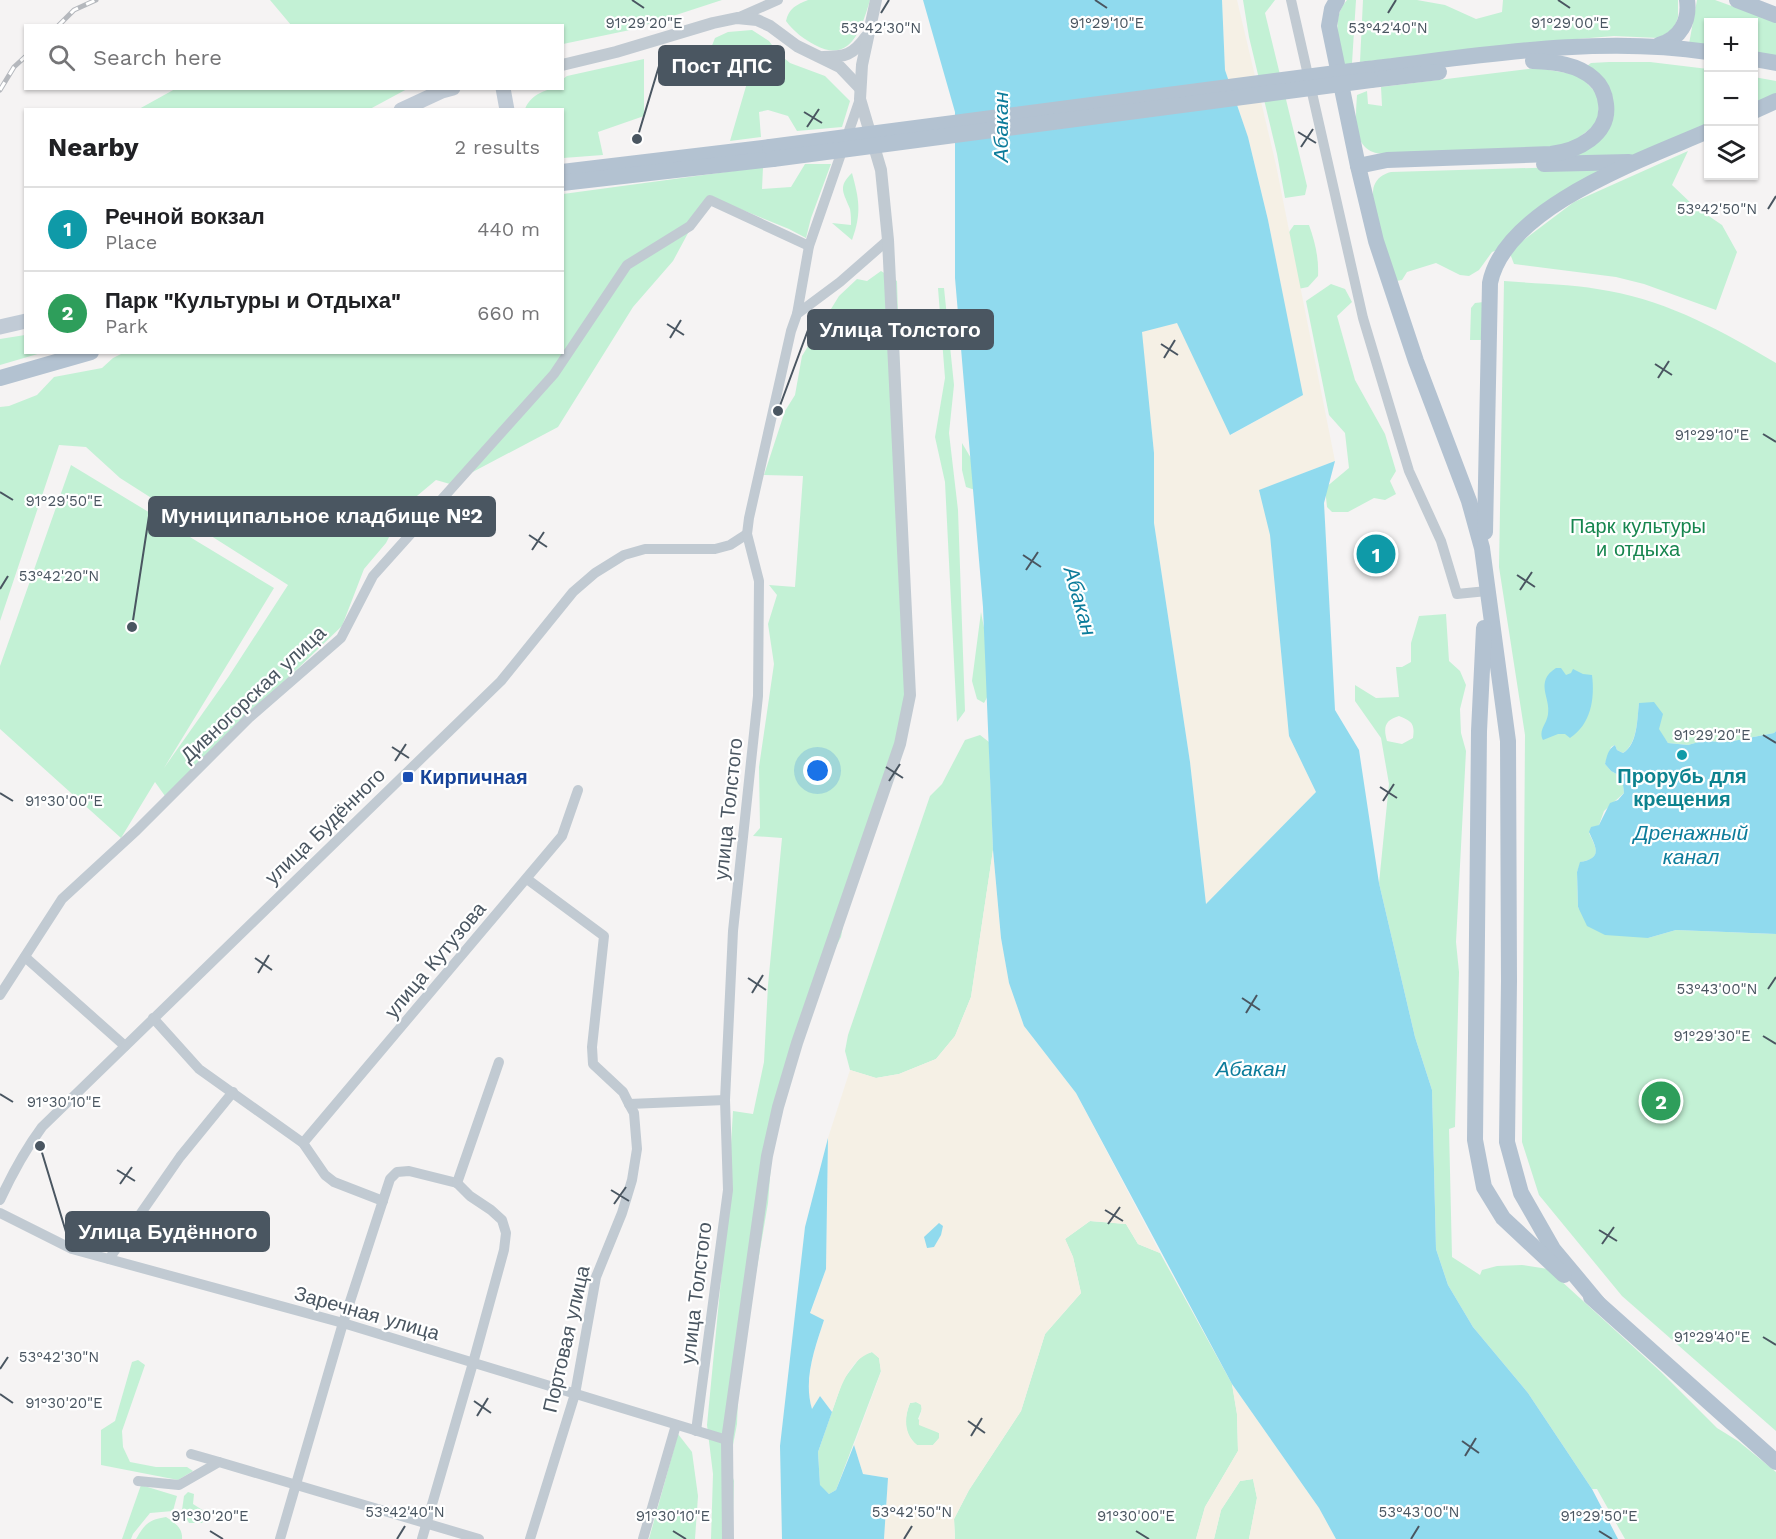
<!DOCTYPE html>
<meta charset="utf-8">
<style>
body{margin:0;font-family:"Work Sans",sans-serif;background:#f6f6f6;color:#202124}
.controls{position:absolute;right:18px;top:18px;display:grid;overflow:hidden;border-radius:0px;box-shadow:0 2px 4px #0004}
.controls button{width:54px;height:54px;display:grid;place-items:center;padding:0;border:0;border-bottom:2px solid #e0e0e0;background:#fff;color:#202124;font:30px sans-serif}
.you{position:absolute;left:818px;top:771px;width:21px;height:21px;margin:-15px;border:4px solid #fff;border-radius:50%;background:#1a73e8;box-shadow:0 0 0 9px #1a73e833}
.badge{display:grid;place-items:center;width:39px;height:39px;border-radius:50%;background:#1a73e8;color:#fff;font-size:20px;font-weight:700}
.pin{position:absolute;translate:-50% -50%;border:3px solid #fff;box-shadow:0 2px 6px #0006}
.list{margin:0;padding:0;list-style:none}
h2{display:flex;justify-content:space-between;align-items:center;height:78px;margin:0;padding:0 24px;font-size:26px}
h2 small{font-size:20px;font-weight:400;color:#757577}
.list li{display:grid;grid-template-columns:39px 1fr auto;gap:18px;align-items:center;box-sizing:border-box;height:84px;padding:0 24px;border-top:2px solid #e0e0e0}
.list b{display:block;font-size:22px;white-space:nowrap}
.list p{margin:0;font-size:20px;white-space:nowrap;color:#757577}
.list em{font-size:20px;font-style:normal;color:#757577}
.icon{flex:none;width:33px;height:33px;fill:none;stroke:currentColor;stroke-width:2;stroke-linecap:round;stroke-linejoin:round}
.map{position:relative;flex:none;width:1776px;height:1539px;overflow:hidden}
.search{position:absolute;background:#fff;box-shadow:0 2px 4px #0004;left:24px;top:24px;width:540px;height:66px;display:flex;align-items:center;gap:15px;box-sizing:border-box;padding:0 21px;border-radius:0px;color:#757577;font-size:22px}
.panel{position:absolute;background:#fff;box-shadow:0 2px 4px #0004;left:24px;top:108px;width:540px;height:246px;border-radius:0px}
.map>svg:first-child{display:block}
</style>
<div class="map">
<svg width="1776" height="1539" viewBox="0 0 1776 1539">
<rect width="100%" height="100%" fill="#f5f3f3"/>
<g fill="#c3f1d5" fill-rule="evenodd">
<polygon points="270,0 722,0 630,30 563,44 562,26 291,25"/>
<path d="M808 0H870C862 27 851 65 815 45 804 39 794 32 786 21 789 8 796 5 808 0Z"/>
<polygon points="1243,0 1275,0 1265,13 1307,186 1305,195 1285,198 1277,154 1249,37"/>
<path d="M1347 0H1356L1352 63 1345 66C1340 44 1330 19 1347 0Z"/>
<polygon points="1363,0 1417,0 1445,5 1476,19 1502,12 1503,0 1678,0 1678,17 1675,26 1670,31 1659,38 1614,36 1577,39 1360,62"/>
<polygon points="1697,0 1715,0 1776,22 1776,59 1754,55 1754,22 1708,22 1708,48 1689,44"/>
<polygon points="752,30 769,41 778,53 790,63 825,76 850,101 842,127 797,131 788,116 768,110 759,112 761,137 730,141 749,76 705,63 715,38 728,32"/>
<path d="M644 59V116L598 132 603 155 563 158 562 110 525 109C531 94 547 88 562 88L563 79 567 76Z"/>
<polygon points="1609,62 1650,62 1708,69 1708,126 1633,157 1557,161 1609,124 1587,66 1591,63"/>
<path d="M1537 68 1579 75 1599 96 1598 123 1566 147 1392 154C1386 154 1378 154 1373 152 1352 144 1356 113 1357 95L1367 91 1368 104 1382 106 1381 87Z"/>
<polygon points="1754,77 1776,81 1776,96 1754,106"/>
<polygon points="175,89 175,88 407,89 370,109 139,109"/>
<polygon points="1688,151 1672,185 1694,206 1722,225 1737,252 1716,310 1644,284 1616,277 1514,264 1509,251 1574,202"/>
<polygon points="805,164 831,164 811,218 806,238 789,229 708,196 673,261 633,307 558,427 450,484 436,480 405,506 386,543 364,569 342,626 165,796 155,782 121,838 0,729 0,666 71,465 274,588 164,768 229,676 288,585 120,478 86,447 59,445 0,621 0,407 9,406 37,395 54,377 102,368 113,358 123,353 562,352 563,194 763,167 762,189 791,187"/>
<path d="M1563 167 1600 170 1503 248 1492 252 1479 270 1469 276 1460 275 1436 263 1407 272 1402 280 1396 281C1390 262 1368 203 1374 186 1377 178 1383 174 1391 172Z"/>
<path d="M852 173C859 199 862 213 852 240L832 223 851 225C851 220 851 214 850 209 844 193 837 187 852 173Z"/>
<path d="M1294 225H1309C1315 242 1319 258 1318 276L1308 287 1298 289 1287 235Z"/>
<polygon points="881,271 897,281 910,722 853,870 841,937 819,979 773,1138 768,1203 739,1373 737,1424 729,1466 734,1481 732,1539 711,1539 713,1474 707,1425 726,1228 733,1111 753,1114 764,1062 768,985 782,838 753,836 760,828 759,767 774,664 768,624 777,595 769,585 795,587 803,476 764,475 785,411 795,395 802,356 839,296 857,279 867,281"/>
<path d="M1504 281C1539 284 1575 284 1609 291 1670 302 1724 332 1776 363V731L1774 733 1728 742 1702 741 1688 745 1668 743 1639 703C1637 719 1638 743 1623 753L1617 750 1615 745 1611 747 1605 764 1611 771 1622 777 1624 793 1604 811 1599 825 1589 833C1596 848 1603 858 1581 862L1577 872 1578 908 1648 938 1676 930 1776 934V1431L1622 1296 1539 1195 1522 1142 1525 735 1499 567Z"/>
<polygon points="1331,284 1345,289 1352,302 1337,316 1355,380 1385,434 1396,471 1390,481 1396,494 1385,500 1374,498 1348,512 1332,512 1327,507 1325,488 1349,468 1345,433 1329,415 1306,301"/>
<polygon points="938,288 944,288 954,385 949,433 958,510 965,711 957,722 945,482 935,437 945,378"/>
<polygon points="1484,302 1482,340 1470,340 1471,308 1475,303"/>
<polygon points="25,335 26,352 41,353 0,365 0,339"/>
<polygon points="962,443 978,470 978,491 966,487 962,470"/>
<path d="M981 612C985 636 999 682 984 703L977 699 972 681Z"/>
<path d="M1446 614 1449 661 1460 671 1466 685 1460 709 1461 733 1466 751 1456 942 1459 972 1455 1127 1449 1129 1452 1257 1480 1275 1482 1270 1497 1266 1522 1265 1548 1269 1661 1372 1717 1428 1738 1441 1776 1472V1539H1625L1597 1489H1592L1528 1393 1473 1327 1448 1285 1436 1249 1432 1090 1415 1037 1379 883 1389 784 1381 738 1355 701V685L1376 698 1399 697 1396 667H1402L1411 662V643L1419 616ZM1399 716C1412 721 1415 724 1413 738L1402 744 1387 741C1383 727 1385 720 1399 716Z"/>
<polygon points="980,735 989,742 993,850 971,997 955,1036 936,1059 899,1074 876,1078 850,1070 845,1051 848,1035 930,796 942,784 965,740"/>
<polygon points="1090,1221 1126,1224 1138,1244 1160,1253 1232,1384 1237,1414 1238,1451 1205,1507 1196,1539 955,1539 954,1519 969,1490 1021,1411 1045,1334 1081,1293 1073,1257 1065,1239"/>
<polygon points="872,1352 879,1358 881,1371 836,1490 829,1494 820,1486 818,1452 843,1380 862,1355"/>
<polygon points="138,1360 145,1365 122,1431 123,1447 130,1462 156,1467 187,1467 193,1471 178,1480 101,1465 101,1430 115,1421 132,1362"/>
<path d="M916 1402 921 1404 922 1409 918 1419 939 1433 940 1438 933 1445H917C903 1434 904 1418 910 1403Z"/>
<polygon points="678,1434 692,1452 698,1496 695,1539 649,1539"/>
<polygon points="1253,1479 1257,1498 1249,1539 1214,1539 1221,1510 1240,1481"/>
<polygon points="141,1485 177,1496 173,1511 150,1513 133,1534 131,1539 122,1539"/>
<polygon points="188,1492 194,1494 193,1504 204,1511 206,1516 202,1523 189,1523 182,1510 184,1496"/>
<path d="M166 1517C174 1522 183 1528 182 1539H136C145 1524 148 1520 166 1517Z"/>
</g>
<g fill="#f5f0e5" fill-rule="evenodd">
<polygon points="1222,0 1237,0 1276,165 1335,461 1260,490 1270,535 1289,736 1316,792 1206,905 1190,762 1154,523 1154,453 1141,332 1177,322 1231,435 1302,395 1268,220 1248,137 1225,70"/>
<path d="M993 850 1001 938 1009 983 1024 1026 1076 1093 1160 1253 1138 1244 1126 1224 1090 1221 1065 1239 1073 1257 1081 1293 1045 1334 1021 1411 969 1490 954 1519 955 1539H884L888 1478 863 1474 854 1445 881 1372 879 1358 872 1352C848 1360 840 1389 832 1412L820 1396 812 1410C803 1379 815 1349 824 1320L810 1314 826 1269 828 1138 850 1070 876 1078 899 1074 936 1059 955 1036 971 997ZM916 1402 921 1405C923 1412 918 1417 919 1425L939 1433V1438L933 1445H917C904 1434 904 1418 910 1403Z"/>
<polygon points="1232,1384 1319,1508 1336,1539 1249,1539 1257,1498 1253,1479 1240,1481 1221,1510 1214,1539 1196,1539 1205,1507 1238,1451 1237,1414"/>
</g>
<g fill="#90daee">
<polygon points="923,0 1222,0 1225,70 1248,137 1268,220 1303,395 1230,435 1177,323 1142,332 1154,453 1154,523 1190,762 1206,904 1316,792 1289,736 1270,535 1259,490 1335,461 1324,503 1335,710 1359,750 1379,883 1415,1037 1432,1090 1436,1249 1448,1285 1473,1327 1528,1393 1592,1489 1618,1539 1336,1539 1319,1508 1232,1384 1076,1093 1024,1026 1009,983 1001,938 993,850 983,607 955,278 955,112"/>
<path d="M1556 668H1561L1566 675 1571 673 1573 669 1583 674 1592 675C1595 699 1591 724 1570 738L1565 734H1558L1543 740C1538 730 1547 724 1548 714 1551 698 1534 682 1556 668Z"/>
<path d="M1654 702 1663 714 1659 729 1668 743 1688 745 1702 741 1728 742 1774 733 1776 731V934L1676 930 1648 938 1605 935 1587 926 1578 907 1577 872 1580 862C1603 858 1596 848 1589 832L1591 827 1599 825 1610 803 1618 800 1624 793 1622 777 1611 771 1605 764C1607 756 1608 749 1615 745L1617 750 1623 753C1638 744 1637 719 1639 703Z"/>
<path d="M828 1138 826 1269 810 1313 824 1320C815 1348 803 1379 812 1409L820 1396 832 1412 818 1452 820 1485 829 1494 836 1490 854 1445 863 1474 888 1478 884 1539H782L780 1446 805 1227Z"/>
<polygon points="939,1223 943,1226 941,1235 934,1247 927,1248 924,1237"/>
</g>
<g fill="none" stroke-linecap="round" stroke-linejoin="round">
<g stroke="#c1cad2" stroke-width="10">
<polyline points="1291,0 1363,318 1409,471 1441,541 1457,594 1487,591"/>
<polyline points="737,18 778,0"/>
<polyline points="797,314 809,246 860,99"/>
<polyline points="527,879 604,936 592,1047 593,1064 623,1092 629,1104 634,1113 637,1149 632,1180 622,1213 596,1277 575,1394 530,1539"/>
<polyline points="25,957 125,1046"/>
<polyline points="0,995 62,899 137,830 249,718 341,638 373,576 554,374 627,265 690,226 710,200 809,246"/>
<polyline points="153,1018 199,1069 303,1143 325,1175 334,1182 383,1201"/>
<polyline points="629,1104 725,1100"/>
<polyline points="303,1143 562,836 578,790"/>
<polyline points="457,1183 499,1062"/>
<path d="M0 1200C12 1174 25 1150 42 1127L501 681 573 592 595 573 624 555 645 549H715L730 545 747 534"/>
<polyline points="0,1213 72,1249 343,1323 727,1440"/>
<polyline points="109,1259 180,1157 233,1092"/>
<polyline points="696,1431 728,1190 725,1100 733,931 758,696 759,581 747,534 749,518 791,331 797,314 840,282 888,240"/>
<polyline points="191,1454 219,1462"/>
<polyline points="138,1481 179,1485 219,1462 479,1539"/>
<polyline points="280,1539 343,1323 390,1179 397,1172 409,1171 457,1183"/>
<polyline points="422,1539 473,1363 504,1250 506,1233 502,1220 491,1210 470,1196 457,1183"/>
<polyline points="643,1539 676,1425"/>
</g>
<g stroke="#c1cad2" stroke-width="12">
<path d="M823 57C845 57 853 55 866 37"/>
<polyline points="562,65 616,52 713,23 737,18 757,20 770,26 797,46 840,67 860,88"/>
<polyline points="728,1539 727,1440 767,1156 778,1107 797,1043 900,744 910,695 888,240 881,170 860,99 862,65 876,0"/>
</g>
<g stroke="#c1cbd6" stroke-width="15">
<polyline points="503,88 507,110"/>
<polyline points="401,110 442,91 453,88"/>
<polyline points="0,327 26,321"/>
</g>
<g stroke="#b3c2d1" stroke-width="16">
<polyline points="1337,0 1332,9 1329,26 1358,166 1376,241 1416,361 1469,501 1482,548 1508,741 1509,981 1507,1142 1521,1193 1553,1249 1598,1303"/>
<polyline points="1737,0 1776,15"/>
<path d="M1659 45C1680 39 1690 21 1687 0"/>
<polyline points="1754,59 1776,63"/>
<path d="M1367 69C1480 56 1595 35 1708 52"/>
<polyline points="1371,80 1439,72"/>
<polyline points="1754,111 1776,101"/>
<polyline points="1544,164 1629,162"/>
<path d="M1358 166 1387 160 1551 154C1577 151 1610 135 1606 104 1605 95 1601 85 1594 79 1578 64 1554 62 1533 61"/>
<polyline points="562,172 770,147"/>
<polyline points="562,183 773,159"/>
<polyline points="0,378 91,352"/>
<path d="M1485 532 1490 283C1505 207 1644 159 1708 131"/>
<polyline points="1484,628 1479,731 1475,1140 1484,1187 1503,1218 1564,1275"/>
<polyline points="1591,1297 1776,1462"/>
</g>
<g stroke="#b5b8bd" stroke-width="5">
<g id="rail">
<polyline points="58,26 74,10 96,0"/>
<polyline points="0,90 14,67 26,56"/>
</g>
</g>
<use href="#rail" stroke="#fff" stroke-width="3" stroke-dasharray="9" stroke-linecap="butt"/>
<g stroke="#b3c2d1" stroke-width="16">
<polyline points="770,147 1367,69"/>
<polyline points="773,159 1371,80"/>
</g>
</g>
<path fill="none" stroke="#4a5661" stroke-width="2" d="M632 0 644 8M1095 0 1107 8M1558 0 1570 8M881 13 889 0M1388 13 1396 0M804 112 822 123M807 127 819 109M1298 132 1316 143M1301 147 1313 129M1768 209 1776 196M667 324 684 335M670 338 681 320M1161 344 1178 355M1164 358 1175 340M1655 364 1672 375M1658 378 1669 361M1763 434 1776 442M0 492 13 500M529 535 547 547M532 550 544 532M1023 555 1041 567M1026 570 1038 552M1517 575 1535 587M0 589 8 576M1520 590 1532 572M1763 735 1776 743M392 747 409 758M395 761 406 744M886 767 903 778M889 781 900 764M1380 787 1397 798M0 793 13 801M1383 801 1394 784M255 958 272 970M258 973 269 955M748 978 766 990M1768 989 1776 977M752 993 763 975M1242 998 1260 1010M1246 1013 1257 995M1763 1036 1776 1044M0 1094 13 1102M117 1170 135 1181M120 1184 132 1167M611 1190 629 1201M614 1204 626 1187M1105 1210 1123 1221M1108 1224 1120 1207M1599 1230 1617 1241M1602 1244 1614 1227M1763 1337 1776 1345M0 1369 8 1357M0 1394 13 1403M474 1401 491 1413M477 1416 488 1398M968 1421 985 1433M971 1436 982 1418M1462 1441 1479 1453M1465 1456 1476 1438M210 1531 223 1539M673 1531 686 1539M1136 1531 1149 1539M1599 1531 1612 1539M397 1539 405 1526M904 1539 912 1526M1411 1539 1419 1526"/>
<circle fill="#0f9aa8" stroke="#fff" stroke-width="2" cx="1682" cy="755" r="6"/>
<rect fill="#1a4fb4" stroke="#fff" stroke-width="2" x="402" y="771" width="12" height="12" rx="3"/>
<g text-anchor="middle" stroke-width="4.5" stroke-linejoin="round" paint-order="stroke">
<g font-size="20" fill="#17864f" stroke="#fff">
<text x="1638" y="533">Парк культуры<tspan x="1638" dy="23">и отдыха</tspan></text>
</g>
<g font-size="20" fill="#4a5661" stroke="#fff">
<text transform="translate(253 694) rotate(-43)" y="7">Дивногорская улица</text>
<text transform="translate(728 809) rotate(-84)" y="7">улица Толстого</text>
<text transform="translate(325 826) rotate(-44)" y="7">улица Будённого</text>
<text transform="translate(435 960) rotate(-50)" y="7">улица Кутузова</text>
<text transform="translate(696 1293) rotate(-83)" y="7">улица Толстого</text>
<text transform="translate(367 1313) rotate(16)" y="7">Заречная улица</text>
<text transform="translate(566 1339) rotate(-77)" y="7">Портовая улица</text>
</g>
<g font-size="20" font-weight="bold" fill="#0d838f" stroke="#fff">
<text x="1682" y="783">Прорубь для<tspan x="1682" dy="23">крещения</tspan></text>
</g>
<g font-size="20" font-weight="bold" fill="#164399" stroke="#fff" text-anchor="start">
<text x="420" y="784">Кирпичная</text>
</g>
<g font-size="21" font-style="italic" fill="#0c7c9b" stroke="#fff">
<text transform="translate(1001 127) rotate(-90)" y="7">Абакан</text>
<text transform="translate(1080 601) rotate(74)" y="7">Абакан</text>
<text x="1691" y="840">Дренажный<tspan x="1691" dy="24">канал</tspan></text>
<text x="1251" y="1076">Абакан</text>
</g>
</g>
<g font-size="15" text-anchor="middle" fill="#4a5661" stroke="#fff" stroke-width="4.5" stroke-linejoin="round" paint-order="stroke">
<text x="1570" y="28">91°29'00"E</text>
<text x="644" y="28">91°29'20"E</text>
<text x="1107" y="28">91°29'10"E</text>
<text x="881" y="33">53°42'30"N</text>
<text x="1388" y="33">53°42'40"N</text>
<text x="1717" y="214">53°42'50"N</text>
<text x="1712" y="440">91°29'10"E</text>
<text x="64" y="506">91°29'50"E</text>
<text x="59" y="581">53°42'20"N</text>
<text x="1712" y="740">91°29'20"E</text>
<text x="64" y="806">91°30'00"E</text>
<text x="1717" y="994">53°43'00"N</text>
<text x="1712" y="1041">91°29'30"E</text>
<text x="64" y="1107">91°30'10"E</text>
<text x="1712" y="1342">91°29'40"E</text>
<text x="59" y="1362">53°42'30"N</text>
<text x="64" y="1408">91°30'20"E</text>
<text x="405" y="1517">53°42'40"N</text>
<text x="912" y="1517">53°42'50"N</text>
<text x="1419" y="1517">53°43'00"N</text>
<text x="210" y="1521">91°30'20"E</text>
<text x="673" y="1521">91°30'10"E</text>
<text x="1136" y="1521">91°30'00"E</text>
<text x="1599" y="1521">91°29'50"E</text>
</g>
<path fill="none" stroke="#4a5661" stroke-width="2" d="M637 139L659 66M778 411L808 330M132 627L149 516M40 1146L66 1232"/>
<g fill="#4a5661" stroke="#fff" stroke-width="2">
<circle cx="637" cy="139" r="6"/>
<circle cx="778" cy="411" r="6"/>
<circle cx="132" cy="627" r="6"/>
<circle cx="40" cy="1146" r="6"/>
</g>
<g fill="#4a5661" stroke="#4a5661" stroke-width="2">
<rect x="659" y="46" width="125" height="39" rx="6"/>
<rect x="808" y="310" width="185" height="39" rx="6"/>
<rect x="149" y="497" width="346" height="39" rx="6"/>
<rect x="66" y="1212" width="203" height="39" rx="6"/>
</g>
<g font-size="21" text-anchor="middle" font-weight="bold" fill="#fff">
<text x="722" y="73">Пост ДПС</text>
<text x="900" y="337">Улица Толстого</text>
<text x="322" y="523">Муниципальное кладбище №2</text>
<text x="168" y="1239">Улица Будённого</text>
</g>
</svg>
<div class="controls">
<button>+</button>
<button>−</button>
<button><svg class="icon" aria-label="layers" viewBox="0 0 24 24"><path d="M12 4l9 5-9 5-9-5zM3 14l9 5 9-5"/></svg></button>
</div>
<div class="you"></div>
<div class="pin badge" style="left:1376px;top:554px;background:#0f9aa8">1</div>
<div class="pin badge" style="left:1661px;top:1101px;background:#2e9e5b">2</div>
<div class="search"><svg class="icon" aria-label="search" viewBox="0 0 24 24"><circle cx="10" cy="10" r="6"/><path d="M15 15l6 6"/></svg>Search here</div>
<section class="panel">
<h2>Nearby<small>2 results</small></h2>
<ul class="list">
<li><span class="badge" style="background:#0f9aa8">1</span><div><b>Речной вокзал</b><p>Place</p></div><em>440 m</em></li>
<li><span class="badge" style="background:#2e9e5b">2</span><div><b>Парк &quot;Культуры и Отдыха&quot;</b><p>Park</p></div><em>660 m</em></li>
</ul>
</section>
</div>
